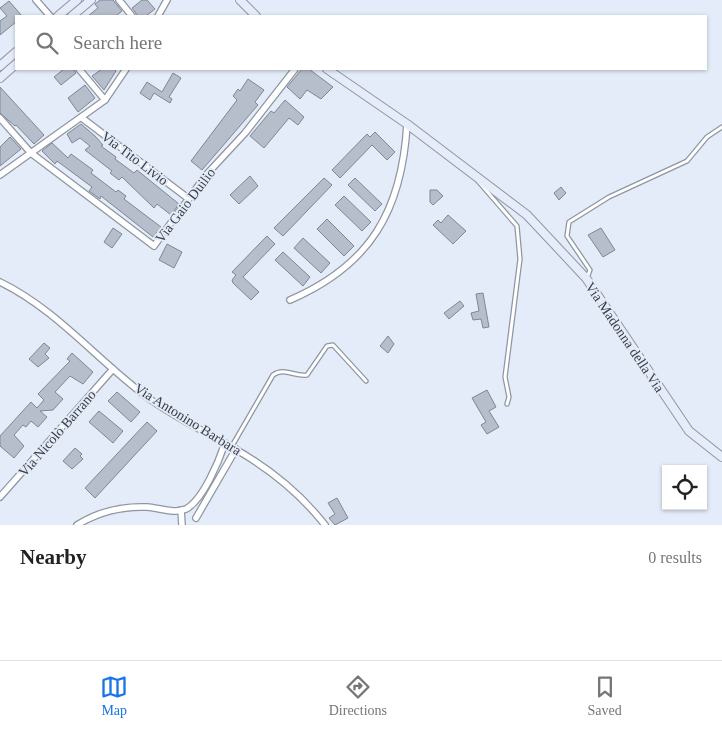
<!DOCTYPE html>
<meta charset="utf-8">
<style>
body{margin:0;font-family:Georgia,serif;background:#f2f2f2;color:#222}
.controls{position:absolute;right:15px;bottom:15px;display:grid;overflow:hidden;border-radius:0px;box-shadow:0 1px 4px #0004}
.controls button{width:45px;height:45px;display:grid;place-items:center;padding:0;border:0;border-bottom:1px solid #e0e0e0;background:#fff;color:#222;font:25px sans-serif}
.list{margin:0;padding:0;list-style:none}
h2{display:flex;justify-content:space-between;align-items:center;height:65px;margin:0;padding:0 20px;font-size:21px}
h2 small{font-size:16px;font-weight:400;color:#767676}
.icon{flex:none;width:28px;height:28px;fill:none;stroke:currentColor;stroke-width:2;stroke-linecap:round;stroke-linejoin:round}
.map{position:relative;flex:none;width:722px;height:525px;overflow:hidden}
.search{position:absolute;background:#fff;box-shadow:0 1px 4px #0004;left:15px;right:15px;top:15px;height:55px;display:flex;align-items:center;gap:12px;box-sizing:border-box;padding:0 18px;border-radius:0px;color:#767676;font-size:19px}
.sheet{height:135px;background:#fff}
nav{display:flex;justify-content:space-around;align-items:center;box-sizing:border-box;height:70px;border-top:1px solid #e0e0e0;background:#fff;font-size:14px;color:#767676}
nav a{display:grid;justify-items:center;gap:2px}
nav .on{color:#1a73e8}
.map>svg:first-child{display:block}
</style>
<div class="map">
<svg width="722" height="525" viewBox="0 0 722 525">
<rect width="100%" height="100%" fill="#e4ebf9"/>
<g fill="#b6bdcb" stroke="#808793">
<polygon points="100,0 113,0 122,11 116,16 88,16 98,8 95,4"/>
<polygon points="142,0 147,0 155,9 146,16 138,16 132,8"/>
<polygon points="9,1 22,16 16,16 16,22 0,35 0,21 7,16 0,8"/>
<polygon points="64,69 73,69 76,73 61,85 54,77"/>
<polygon points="102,69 114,69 116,71 104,90 92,76"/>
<polygon points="302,69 309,69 333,87 321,99 307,90 300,99 287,87"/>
<polygon points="173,73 181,78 169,97 172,99 170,103 154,93 150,100 140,93 147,82 162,92"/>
<polygon points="248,79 264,90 255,102 258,105 202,170 191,161 237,100 233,96 238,89 240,91"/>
<polygon points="85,85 95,98 78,112 68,98"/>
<polygon points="0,87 44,135 34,144 16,125 15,126 0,113"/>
<polygon points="285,100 304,117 298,125 289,118 264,148 250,136 271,111 274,113"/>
<polygon points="81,124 95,136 103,145 101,146 116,157 115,159 134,173 137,170 179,204 171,215 157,204 154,208 122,177 119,180 110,173 112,171 85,150 90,146 80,138 72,143 67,134"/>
<polygon points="375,132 395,152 387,160 372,145 340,178 332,170 367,134 370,137"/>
<polygon points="10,137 21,149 0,166 0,147"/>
<polygon points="52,143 68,158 71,154 93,170 91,173 116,192 118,190 126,196 124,199 161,227 153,237 101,196 100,199 89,191 92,187 57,161 55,164 42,151"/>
<polygon points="250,176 258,186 239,204 230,195"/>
<polygon points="324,178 332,185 283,236 274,228"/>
<polygon points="355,178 382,204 375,211 348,185"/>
<polygon points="561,187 566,193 559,200 554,193"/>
<polygon points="430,190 437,190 443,196 433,205 430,202"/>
<polygon points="344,196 371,222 362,231 335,205"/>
<polygon points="448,215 466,231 453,244 433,225 438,220 441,223"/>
<polygon points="327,219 354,246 344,256 317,229"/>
<polygon points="113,228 122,234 112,248 104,242"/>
<polygon points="601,228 615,250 603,257 588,235"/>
<polygon points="267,236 275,244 243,277 259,292 251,300 233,283 232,280 236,275 232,272"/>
<polygon points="303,238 330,263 321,273 294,248"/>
<polygon points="167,244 182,252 174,268 159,260"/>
<polygon points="283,252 310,277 303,286 275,260"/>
<polygon points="483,293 489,327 483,328 481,319 473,320 471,313 479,311 476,294"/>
<polygon points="460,301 464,306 449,319 444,313"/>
<polygon points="388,336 394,344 388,353 380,346"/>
<polygon points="44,343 50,348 45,354 49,358 38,367 29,359"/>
<polygon points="72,353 93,372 83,384 70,376 55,392 63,399 53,410 40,411 47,417 38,427 31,421 26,427 23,425 14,435 24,446 14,458 0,446 0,436 31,402 37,408 44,400 38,394 70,361 67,359"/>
<polygon points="487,390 496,407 489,411 499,427 487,434 481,425 486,422 472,398"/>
<polygon points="117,392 140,412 131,422 108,401"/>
<polygon points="99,411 123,431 113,443 89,422"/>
<polygon points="147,422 157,431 95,498 85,488"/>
<polygon points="75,448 82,454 80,456 83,459 72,469 63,461"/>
<polygon points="337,498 348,518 335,525 329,518 335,514 328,503"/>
</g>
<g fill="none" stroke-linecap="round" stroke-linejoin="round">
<g stroke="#8f96a3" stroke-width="5.5">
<g id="lane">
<polyline points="478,181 517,226 520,259 505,377 509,397 507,404"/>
<polyline points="587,278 590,270 567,236 569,222 609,197 687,161 707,137 722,127"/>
<path d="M232 446 273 375C284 367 295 377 307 375L327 346 333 345 366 381"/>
</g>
</g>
<g stroke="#8f96a3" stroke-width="8">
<g id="street">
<polyline points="36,0 50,16"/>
<polyline points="119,0 132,16"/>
<polyline points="158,16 167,0"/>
<polyline points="79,69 105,100"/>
<polyline points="0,118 31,153 154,246 206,175 245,133 295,69"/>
<polyline points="82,118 189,199"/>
<polyline points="0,175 105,100 126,69"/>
<path d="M0 282C56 309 97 360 147 397 174 417 206 432 235 449 270 469 300 493 325 525"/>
<path d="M290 300C371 265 402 210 407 124"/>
<polyline points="0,497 113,369"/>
<polyline points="181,510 182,525"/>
<polyline points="196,518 236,449"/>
<path d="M77 525C98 512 123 506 147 507 159 508 175 514 186 509 203 500 219 461 225 443"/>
</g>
</g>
<g stroke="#8f96a3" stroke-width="10">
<g id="secondary">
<polyline points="240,0 256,16"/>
<polyline points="58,16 77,0"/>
<polyline points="72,16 91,0"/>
<polyline points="0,66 16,52"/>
<polyline points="327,69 407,124 527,215 586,278 689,431 722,457"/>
<polyline points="0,78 16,64"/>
</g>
</g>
<use href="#lane" stroke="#fff" stroke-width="3"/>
<use href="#street" stroke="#fff" stroke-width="5.5"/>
<use href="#secondary" stroke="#e6ecfa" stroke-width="8"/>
</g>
<g text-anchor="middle" stroke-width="4" stroke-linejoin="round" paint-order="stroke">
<g font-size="14" fill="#393c41" stroke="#e4ebf9">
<text transform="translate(135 158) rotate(37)" y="5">Via Tito Livio</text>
<text transform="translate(185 205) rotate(-53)" y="5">Via Gaio Duilio</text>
<text transform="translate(625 337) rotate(56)" y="5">Via Madonna della Via</text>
<text transform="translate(188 419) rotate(32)" y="5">Via Antonino Barbara</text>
<text transform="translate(57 433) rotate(-49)" y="5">Via Nicolò Barrano</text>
</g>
</g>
</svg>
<div class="controls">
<button><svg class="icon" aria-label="locate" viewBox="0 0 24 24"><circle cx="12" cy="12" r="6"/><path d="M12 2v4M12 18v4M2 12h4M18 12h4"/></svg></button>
</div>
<div class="search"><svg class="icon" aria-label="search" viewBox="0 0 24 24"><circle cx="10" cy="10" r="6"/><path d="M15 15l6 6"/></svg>Search here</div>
</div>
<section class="sheet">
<h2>Nearby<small>0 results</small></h2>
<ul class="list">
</ul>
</section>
<nav>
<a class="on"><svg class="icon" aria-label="map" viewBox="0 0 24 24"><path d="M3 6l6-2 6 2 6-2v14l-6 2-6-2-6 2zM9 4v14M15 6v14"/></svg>Map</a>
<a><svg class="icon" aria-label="directions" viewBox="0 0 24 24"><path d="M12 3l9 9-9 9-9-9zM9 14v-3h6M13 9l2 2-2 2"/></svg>Directions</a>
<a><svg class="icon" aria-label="saved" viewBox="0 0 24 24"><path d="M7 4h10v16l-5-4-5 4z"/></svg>Saved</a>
</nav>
